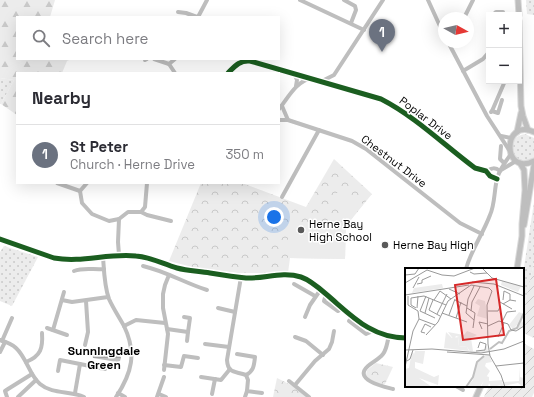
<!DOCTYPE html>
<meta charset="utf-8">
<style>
body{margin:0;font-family:"Space Grotesk",sans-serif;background:#f2f2f3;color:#2b2b33}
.controls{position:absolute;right:12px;top:12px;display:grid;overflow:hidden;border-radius:0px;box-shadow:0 4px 16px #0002}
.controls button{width:36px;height:36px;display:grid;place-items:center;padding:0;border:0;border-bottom:1px solid #e1e1e2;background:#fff;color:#2b2b33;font:20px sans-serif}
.compass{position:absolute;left:438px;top:12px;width:36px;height:36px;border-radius:50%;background:#fff;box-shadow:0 4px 16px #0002;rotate:98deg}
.you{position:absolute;left:274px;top:217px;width:14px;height:14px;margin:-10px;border:3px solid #fff;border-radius:50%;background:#1a73e8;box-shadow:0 0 0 6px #1a73e833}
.badge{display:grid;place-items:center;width:26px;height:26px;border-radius:50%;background:#1a73e8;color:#fff;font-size:13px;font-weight:700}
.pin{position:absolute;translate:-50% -33px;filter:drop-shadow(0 1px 2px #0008)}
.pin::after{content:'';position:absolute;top:21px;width:14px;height:12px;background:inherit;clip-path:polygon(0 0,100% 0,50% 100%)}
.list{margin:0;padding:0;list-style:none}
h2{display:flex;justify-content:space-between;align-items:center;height:52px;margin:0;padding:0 16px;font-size:17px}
h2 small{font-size:13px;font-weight:400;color:#7c7c81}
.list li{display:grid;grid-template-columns:26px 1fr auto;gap:12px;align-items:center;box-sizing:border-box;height:60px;padding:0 16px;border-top:1px solid #e1e1e2}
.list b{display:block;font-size:15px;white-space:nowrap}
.list p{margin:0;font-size:13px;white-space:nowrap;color:#7c7c81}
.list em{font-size:13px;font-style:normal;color:#7c7c81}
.icon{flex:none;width:22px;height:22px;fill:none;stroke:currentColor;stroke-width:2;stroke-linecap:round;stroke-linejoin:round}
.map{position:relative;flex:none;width:534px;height:397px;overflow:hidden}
.search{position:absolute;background:#fff;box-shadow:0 4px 16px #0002;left:16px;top:16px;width:264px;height:44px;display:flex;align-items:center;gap:10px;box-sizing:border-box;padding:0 14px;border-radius:0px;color:#7c7c81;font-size:15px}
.panel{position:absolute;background:#fff;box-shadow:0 4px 16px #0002;left:16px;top:72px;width:264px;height:112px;border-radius:0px}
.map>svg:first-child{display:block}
</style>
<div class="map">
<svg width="534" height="397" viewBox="0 0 534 397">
<defs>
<pattern id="grass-dots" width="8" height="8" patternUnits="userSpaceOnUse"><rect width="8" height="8" fill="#ececec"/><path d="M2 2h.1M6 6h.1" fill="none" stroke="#c9c9c9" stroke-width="1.8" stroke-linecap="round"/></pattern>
<pattern id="forest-firs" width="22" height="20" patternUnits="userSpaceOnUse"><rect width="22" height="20" fill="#ececec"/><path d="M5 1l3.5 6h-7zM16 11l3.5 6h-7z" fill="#c9c9c9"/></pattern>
<pattern id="park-crowns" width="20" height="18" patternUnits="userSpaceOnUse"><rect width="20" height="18" fill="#ececec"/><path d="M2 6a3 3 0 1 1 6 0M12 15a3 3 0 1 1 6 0" fill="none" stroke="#c9c9c9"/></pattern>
<pattern id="garden-furrows" width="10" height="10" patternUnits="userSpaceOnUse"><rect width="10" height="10" fill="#ececec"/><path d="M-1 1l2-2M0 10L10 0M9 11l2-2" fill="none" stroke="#c9c9c9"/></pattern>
<pattern id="water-rules" width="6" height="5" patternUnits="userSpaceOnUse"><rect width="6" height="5" fill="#bfbfbf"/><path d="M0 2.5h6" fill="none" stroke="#a2a2a2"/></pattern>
</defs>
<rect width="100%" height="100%" fill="#fff"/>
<g fill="url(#grass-dots)">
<polygon points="526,0 534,0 534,15 527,14"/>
<polygon points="0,78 14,80 1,104 0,104"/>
<path d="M525 134 534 138V157C514 172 501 137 525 134Z"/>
<polygon points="534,202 534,263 523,311 523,274"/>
<polygon points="4,246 38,257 12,306 0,301 0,252"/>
</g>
<polygon fill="url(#forest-firs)" points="0,0 55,0 50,17 17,17 17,59 71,59 67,61 62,73 17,73 17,115 1,104 14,80 0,78"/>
<g fill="url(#park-crowns)">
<polygon points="334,159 372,194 350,221 346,223 345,259 290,258 288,273 238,273 196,268 169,261 201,183 242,183 306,207"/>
<path d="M376 363 393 367 385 384C377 384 370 381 366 375L367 370Z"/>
<polygon points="277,378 293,386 306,397 273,397"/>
</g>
<g fill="url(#garden-furrows)">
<polygon points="534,263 534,338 523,333 523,311"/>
<polygon points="523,343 534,349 534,393 532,397 484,397 489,386 523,386"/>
</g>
<g fill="#ececec">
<polygon points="342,187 363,204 350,221 329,203"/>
<polygon points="288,223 346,223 345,259 288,258"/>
</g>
<polygon fill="url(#water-rules)" points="97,350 120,355 121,358 120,361 117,362 93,358 92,353 92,351"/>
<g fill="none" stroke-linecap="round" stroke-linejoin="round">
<g stroke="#dbdbdb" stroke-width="7">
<g id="major">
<polyline points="518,0 519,15"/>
<polyline points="519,21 521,106 523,116 528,130"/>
<polyline points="517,132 521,113"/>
<path d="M534 132C502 117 502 177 534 161"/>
<polyline points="524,225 534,165"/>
<polyline points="517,269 522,236 522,224 525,190 524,170 520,163"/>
<polyline points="476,397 481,386"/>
</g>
</g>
<g stroke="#bebebe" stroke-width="4">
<polyline points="300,0 364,30"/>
<polyline points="344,0 355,6 356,10 351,23"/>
<polyline points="428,0 444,35"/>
<polyline points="178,12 186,13 197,17"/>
<polyline points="493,15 496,12 503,12"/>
<polyline points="198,17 207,0"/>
<polyline points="464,18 473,0"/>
<polyline points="448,42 487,116 509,150"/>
<polyline points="154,59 169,64 175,73"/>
<polyline points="145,60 147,59"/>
<polyline points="169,64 175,59"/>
<polyline points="463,71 483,59 489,52"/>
<path d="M228 73C235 66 240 60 250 61L381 99C416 117 444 145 475 168L486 171 490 176 497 179"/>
<polyline points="294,73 297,80 296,86"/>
<polyline points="322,81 334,75 383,0"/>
<polyline points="282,106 288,120"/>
<path d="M279 109C288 98 296 81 312 78"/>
<polyline points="492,111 505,81"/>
<polyline points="491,112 492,111 498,113 502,100"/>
<polyline points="279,120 288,120 352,141 366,149 460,223 482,234"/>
<polyline points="501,136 511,138"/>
<polyline points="501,146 500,159 504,163"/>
<polyline points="501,170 516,161"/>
<path d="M486 171C492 168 495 167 500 171"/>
<polyline points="57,183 80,191"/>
<polyline points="80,191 82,203 92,214 109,221 119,219 128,212 141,212 145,207 147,183"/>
<polyline points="80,191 87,183"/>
<polyline points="282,197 319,130"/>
<polyline points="141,212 147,215 171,221"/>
<polyline points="119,219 118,242 119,255"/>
<path d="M0 239 54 258C82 263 108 253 136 256 151 257 163 264 177 268 188 271 199 271 210 273 222 275 234 277 246 278 264 279 282 271 301 277 310 280 318 287 326 294 351 315 371 338 406 338"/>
<path d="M103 256C104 270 104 285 109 299 113 308 119 317 124 326 137 353 132 373 116 397"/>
<path d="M143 266C165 271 185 283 207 290"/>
<path d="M466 269C471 250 483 234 490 215 495 204 494 191 497 179 499 170 505 162 511 154"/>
<path d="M74 271C84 267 94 270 104 269"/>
<path d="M241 277 227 360C228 374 235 371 246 375L248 380 247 391 262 393"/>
<polyline points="294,284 315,296"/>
<polyline points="326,294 324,301 338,311 344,308"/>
<polyline points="62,300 72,302 108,297"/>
<polyline points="218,308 235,312"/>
<polyline points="184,317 190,318 188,332"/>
<polyline points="305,317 310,305 321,289"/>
<polyline points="353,317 349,321 366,334 373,331"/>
<polyline points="124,326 136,320 165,323"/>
<polyline points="47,328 67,335"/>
<polyline points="167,329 188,332 187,341"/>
<polyline points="53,330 64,292"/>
<path d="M389 336C387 342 387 349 383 354 379 359 373 362 368 366 352 380 385 387 393 389"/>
<polyline points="295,337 306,341 323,355"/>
<path d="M0 340C6 342 12 344 16 348 27 358 29 375 40 384 53 395 70 390 84 397"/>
<polyline points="2,341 12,318"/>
<polyline points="205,344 229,347"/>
<polyline points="85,345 88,332 86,301"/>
<polyline points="0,352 5,342"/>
<path d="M237 354 255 357C254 365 254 371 246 375"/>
<path d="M26 362C41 356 43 348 42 333"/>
<polyline points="164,365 181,367 184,356 198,358"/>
<polyline points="164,370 168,334 163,308 163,294 165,285 169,275"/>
<polyline points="58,371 60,360 105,369"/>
<polyline points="201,377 221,380 230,369"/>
<polyline points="289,381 309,397"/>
<polyline points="295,385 315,361 329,349 332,342 334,331"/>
<polyline points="456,386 463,390"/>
<polyline points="75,393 80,364"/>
<polyline points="118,393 125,397"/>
<polyline points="159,394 166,397"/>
<polyline points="212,394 215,379"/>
<polyline points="7,397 5,391 8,389 32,374"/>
<polyline points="18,397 36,380"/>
<polyline points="157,397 164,377"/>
<polyline points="245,397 247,391"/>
</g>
<use href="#major" stroke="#bebebe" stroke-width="5"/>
<g stroke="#fff" stroke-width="8">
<g id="cycleway">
<path d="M228 73C235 66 240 60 250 61L381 99C416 117 444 145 475 168L486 171 490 176 497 179"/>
<path d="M0 239 54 258C82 263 108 253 136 256 151 257 163 264 177 268 188 271 199 271 210 273 222 275 234 277 246 278 264 279 282 271 301 277 310 280 318 287 326 294 351 315 371 338 406 338"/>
</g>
</g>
<use href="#cycleway" stroke="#1b5e20" stroke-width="5"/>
</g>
<g fill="#595959" stroke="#fff" stroke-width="1.5">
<circle cx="301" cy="230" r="4"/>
<circle cx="385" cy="245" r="4"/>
</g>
<g text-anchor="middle" stroke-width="3" stroke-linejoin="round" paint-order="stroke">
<g font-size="11" fill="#000" stroke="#fff">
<text transform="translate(426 118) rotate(37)" y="4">Poplar Drive</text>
<text transform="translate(394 161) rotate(37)" y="4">Chestnut Drive</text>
</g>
<g font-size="11" fill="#000" stroke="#fff" text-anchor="start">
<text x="309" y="228">Herne Bay<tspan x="309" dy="13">High School</tspan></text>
<text x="393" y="249">Herne Bay High</text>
</g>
<g font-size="12" font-weight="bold" fill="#000" stroke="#fff">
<text x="104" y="355">Sunningdale<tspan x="104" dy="14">Green</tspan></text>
</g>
</g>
<g transform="translate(405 268)">
<rect width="119" height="119" fill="#fff"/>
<path d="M97 13 116 18 113 24 96 17ZM37 16 38 20 7 25 9 20ZM41 64 47 70 54 69 53 78 62 79 64 83 39 80ZM7 83 9 86 10 83H20L18 96 10 94V100L29 109 34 107 33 117 14 110 27 119H0V101L4 100ZM84 87 87 94 81 95 80 98 85 103 75 119H62L68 112 71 96 79 89 76 88ZM81 108 84 109V113L98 112 97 117 86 119 84 115 83 119H76Z" fill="#ececec"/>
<path d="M62 63 72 67 66 70 68 83 80 82 82 76 83 84 66 85 62 79 53 78 54 69 51 68 49 72 43 64 59 67ZM115 99V109L119 110 118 119 113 115 94 119 99 114 114 113Z" fill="#ececec"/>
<path d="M73 31 80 33 83 51 72 48 75 38 70 35Z" fill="#ececec"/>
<path d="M114 44 118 46 116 51 119 57 113 63 112 57 108 61 104 57Z" fill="#ececec"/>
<path fill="none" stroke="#bfbfbf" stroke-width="2" d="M85 81 94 74 97 75 104 63 112 60 119 45M61 119 68 109 72 94 79 88"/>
<path fill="none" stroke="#999" stroke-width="1" d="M77 0 87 10 119 19M65 4 69 6 82 5M0 7 10 6 14 0M67 14 89 16 119 28M0 15 22 2 37 7 49 8 70 0M12 16 17 15V12L26 8M66 17 84 20 87 23 82 37 83 76 85 88 96 107 100 119M69 18 63 31 61 45 69 52M8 20 14 9M44 21 55 26M0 27 64 17M3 28V37L13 43 14 51M21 28 15 43 30 50M28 32 24 42 35 48M29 32 35 23 46 31M50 32 62 38M98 32 99 23 105 26V32M95 34 107 41M98 36 105 32 111 33M11 40 6 37V30L19 28 41 37M12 40 13 28M62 40 70 45 68 60M66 43 67 34 75 19M83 43H93L95 39M20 45 24 30M37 45 62 54M32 46 42 26M44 47 50 31M51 50 56 34M14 51 30 57M97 54 102 44 111 43M83 58 94 53 103 56 106 62 111 63 119 58M77 61 74 54 83 56M20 65 16 64 20 56 26 59M21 67 33 54 43 33 66 17M93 69 99 55M73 80 75 74 81 76M0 82 27 81 76 85 99 81 119 73M71 83 80 82 81 76M42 84 85 87M2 93 5 91 8 82M91 98 119 95M0 99 8 63 14 51"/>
<path fill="#d62828" fill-opacity="0.15" stroke="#d62828" stroke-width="2" d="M91 11 99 67 58 72 50 17Z"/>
<rect width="119" height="119" fill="none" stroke="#000" stroke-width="2"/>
</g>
</svg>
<div class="controls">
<button>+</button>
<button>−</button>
</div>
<svg class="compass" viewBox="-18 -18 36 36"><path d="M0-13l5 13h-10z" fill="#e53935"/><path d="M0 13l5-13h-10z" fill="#7c7c81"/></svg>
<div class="you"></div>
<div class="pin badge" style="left:382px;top:52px;background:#6b7280">1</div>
<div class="search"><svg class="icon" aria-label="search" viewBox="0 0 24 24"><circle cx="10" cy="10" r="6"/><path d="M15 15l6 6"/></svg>Search here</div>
<section class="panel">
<h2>Nearby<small></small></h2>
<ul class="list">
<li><span class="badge" style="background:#6b7280">1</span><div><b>St Peter</b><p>Church · Herne Drive</p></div><em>350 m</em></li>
</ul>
</section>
</div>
